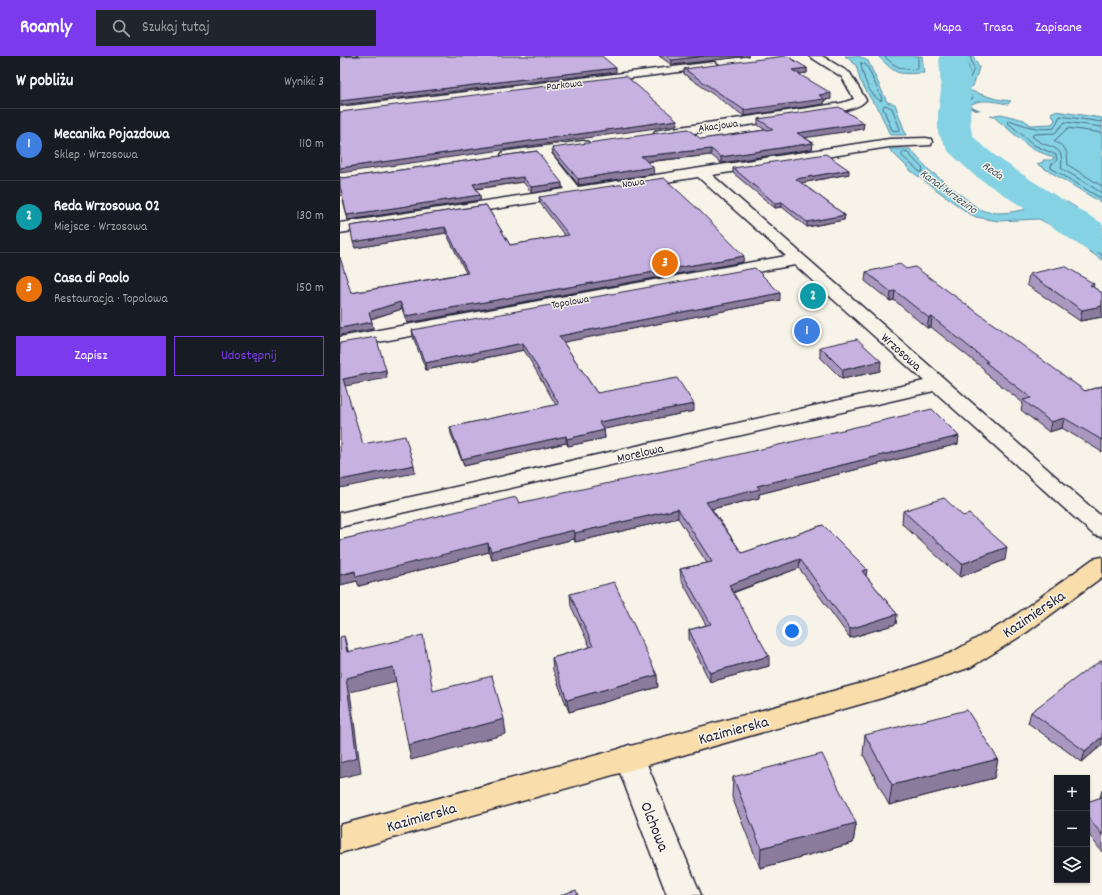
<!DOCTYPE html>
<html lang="pl">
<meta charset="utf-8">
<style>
body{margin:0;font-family:Dekko,sans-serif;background:#20242c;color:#f1f3f6}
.controls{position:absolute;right:12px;bottom:12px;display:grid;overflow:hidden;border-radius:0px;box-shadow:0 1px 3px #0004}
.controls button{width:36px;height:36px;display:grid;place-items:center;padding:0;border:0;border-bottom:1px solid #363941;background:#171b24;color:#f1f3f6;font:20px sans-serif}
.you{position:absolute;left:452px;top:575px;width:14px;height:14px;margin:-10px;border:3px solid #fff;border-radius:50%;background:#1a73e8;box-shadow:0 0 0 6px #1a73e833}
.badge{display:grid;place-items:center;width:26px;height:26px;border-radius:50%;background:#7c3aed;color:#fff;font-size:13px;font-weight:700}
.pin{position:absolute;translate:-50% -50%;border:2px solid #fff;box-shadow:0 1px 4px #0006}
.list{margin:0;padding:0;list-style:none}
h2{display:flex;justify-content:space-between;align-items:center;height:52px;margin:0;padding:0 16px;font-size:17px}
h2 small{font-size:13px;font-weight:400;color:#9ea1a6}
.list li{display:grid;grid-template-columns:26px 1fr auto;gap:12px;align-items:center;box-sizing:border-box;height:72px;padding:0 16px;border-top:1px solid #363941}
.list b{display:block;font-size:15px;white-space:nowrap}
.list p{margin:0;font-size:13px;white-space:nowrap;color:#9ea1a6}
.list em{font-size:13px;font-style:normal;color:#9ea1a6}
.actions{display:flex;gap:8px;padding:12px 16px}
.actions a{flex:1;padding:9px 0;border:1px solid #7c3aed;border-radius:0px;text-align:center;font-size:14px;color:#7c3aed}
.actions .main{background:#7c3aed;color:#fff}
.icon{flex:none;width:22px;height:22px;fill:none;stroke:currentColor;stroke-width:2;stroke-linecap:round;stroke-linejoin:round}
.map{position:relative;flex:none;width:762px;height:839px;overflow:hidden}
header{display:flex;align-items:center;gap:24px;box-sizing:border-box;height:56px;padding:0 20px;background:#7c3aed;color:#fff}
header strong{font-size:19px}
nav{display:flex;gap:22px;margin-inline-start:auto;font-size:14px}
.search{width:280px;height:36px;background:#20242c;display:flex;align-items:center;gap:10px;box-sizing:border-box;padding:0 14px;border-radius:0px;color:#9ea1a6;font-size:15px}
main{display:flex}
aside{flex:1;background:#171b24}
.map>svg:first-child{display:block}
</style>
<header>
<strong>Roamly</strong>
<div class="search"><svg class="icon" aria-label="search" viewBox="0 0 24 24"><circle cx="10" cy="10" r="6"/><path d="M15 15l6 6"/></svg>Szukaj tutaj</div>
<nav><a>Mapa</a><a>Trasa</a><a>Zapisane</a></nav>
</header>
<main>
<aside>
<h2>W pobliżu<small>Wyniki: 3</small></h2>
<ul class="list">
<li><span class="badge" style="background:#3f7fe0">1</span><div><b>Mecanika Pojazdowa</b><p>Sklep · Wrzosowa</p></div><em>110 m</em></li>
<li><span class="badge" style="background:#0f9aa8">2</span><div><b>Reda Wrzosowa 02</b><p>Miejsce · Wrzosowa</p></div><em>130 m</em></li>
<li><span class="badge" style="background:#e8710a">3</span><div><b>Casa di Paolo</b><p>Restauracja · Topolowa</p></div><em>150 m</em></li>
</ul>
<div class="actions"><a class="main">Zapisz</a><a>Udostępnij</a></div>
</aside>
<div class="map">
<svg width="762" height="839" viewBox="0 0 762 839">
<rect width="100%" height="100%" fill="#f7f3e8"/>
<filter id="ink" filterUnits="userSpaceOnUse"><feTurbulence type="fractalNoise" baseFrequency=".025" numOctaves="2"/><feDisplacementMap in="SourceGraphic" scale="8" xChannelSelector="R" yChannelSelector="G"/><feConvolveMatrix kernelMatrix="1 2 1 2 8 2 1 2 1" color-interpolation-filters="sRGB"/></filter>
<g filter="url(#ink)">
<g fill="#85d2e4" stroke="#5d8ca0">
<polygon points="505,0 519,0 528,5 547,46 555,48 566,79 550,79 538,52 532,45 520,24 516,9"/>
<path d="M538 0H582L584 17C556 18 558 20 538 0Z"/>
<path d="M604 0H633L639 12 633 30 628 32V34L656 43 671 45 668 48C656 46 638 41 628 51 626 61 625 70 628 79 637 103 687 127 709 141L686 144 622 100 609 89 604 81 601 68 600 53 603 36Z"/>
<polygon points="715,55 762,62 762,147 697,108 703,106 703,104 711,104 715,102 692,93 654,61 650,60 661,58 684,64 691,69 712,68 715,64 711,57"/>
<path d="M549 93H570L589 114 639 153C657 161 677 155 696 151L695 150 727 146 737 152 734 153 748 160 762 169V204L714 171 699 163 658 165 636 161 628 157 571 115Z"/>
</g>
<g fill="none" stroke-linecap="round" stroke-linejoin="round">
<g stroke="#4a687f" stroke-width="1">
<path d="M544 0C555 11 563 15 578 13V0"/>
<path d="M607 0V36L604 53 608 79 611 84 625 97 686 140 693 139V136C668 121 615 95 622 59 624 51 626 47 633 42L624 35 634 13 630 0"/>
<path d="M612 0C613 11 613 23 612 34 611 50 604 70 617 82L619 80 618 61 619 52 623 43 619 33 629 17V12L625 0"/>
<path d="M521 7 525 8 528 12 542 43 541 45C529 39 522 20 521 7Z"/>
<polygon points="545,49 552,52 560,73 559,75 552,74 543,52"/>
<path d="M762 66 720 60 714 72C697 75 684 69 669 64L667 66 694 89 716 99 717 104 711 109V112L762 143"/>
<path d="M762 71 725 66 715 77 694 78 692 80C707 95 726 86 721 112L762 137"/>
<path d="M762 77 728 72 714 85C727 92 727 94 728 109L762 130"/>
<polygon points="563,96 568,97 583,113 582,116 580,116 562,100"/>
<polyline points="762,172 726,151 699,154 696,157 697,159 716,168 762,199"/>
<polyline points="762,177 749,171 725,156 711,158 762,193"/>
</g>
<polygon fill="#5d8ca0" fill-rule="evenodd" points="615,45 619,45 641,54 636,55 615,47"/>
<path fill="#85d2e4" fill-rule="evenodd" d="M599 0H627C628 11 631 22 631 34 632 48 628 63 632 77 636 94 741 154 762 167V197L747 194 634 119 609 96 598 77V58L601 34Z"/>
<g stroke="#22223b" stroke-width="3">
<g id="minor">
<polygon points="0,0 17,0 12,3 0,4"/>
<path d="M469 0H482L510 17 526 44C520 51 512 52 503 55L320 82 315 81 314 78 315 75 320 74 502 47 514 43 502 21Z"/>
<polygon points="374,6 379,9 378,11 0,59 0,51"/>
<polygon points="586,82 591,83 592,86 591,89 549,91 372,119 762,461 762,481 754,479 594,335 0,471 0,457 584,325 455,209 0,293 0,281 446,200 358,121 0,177 0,167 225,133 198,99 168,103 163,102 161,99 163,96 168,95 243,85 248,86 250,89 248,92 211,97 238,131 549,83"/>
<polygon points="289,689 299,693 304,701 361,839 327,839 274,701 279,693"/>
</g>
</g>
<g stroke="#22223b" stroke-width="3">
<polygon id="major" points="762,501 762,521 687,576 631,611 542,642 0,797 0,769 537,623 611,597 669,564 753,503"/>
</g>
<use href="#minor" fill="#f7f3e8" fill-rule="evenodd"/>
<use href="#major" fill="#f9deab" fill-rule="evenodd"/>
</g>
<g fill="#aa98c1" stroke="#22223b">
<polygon points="319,0 409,0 332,9"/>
<polygon points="467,12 467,17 458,18 491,43 484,44 484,48 404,60 344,18 344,13"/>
<polygon points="418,63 524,67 523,73 464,81 473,87 472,93 381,107 371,99 307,106 314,118 239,129 213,98 212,92 361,83 425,74 418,69"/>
<polygon points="197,95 222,132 192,137 183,126 136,133 140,139 140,144 8,164 0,132 0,121 3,122"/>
<polygon points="393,112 509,118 461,127 505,159 504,164 467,171 442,151 435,152 393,117"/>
<polygon points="199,141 403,206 67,267 62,253 31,263 33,273 11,237 126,217 106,177 15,192 10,170 146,149 170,189 225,180 200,147"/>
<polygon points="566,213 745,335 762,330 762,396 722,372 709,376 681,354 683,347 644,316 644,313 591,271 587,272 554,244 550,245 525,225 526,216"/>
<polygon points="689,218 754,228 753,231 762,237 762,261 740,265 687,229"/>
<polygon points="440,244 223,286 257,337 354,355 263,373 264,374 265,382 228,390 226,387 124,410 111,378 110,371 216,349 184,294 86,314 73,281 72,274"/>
<polygon points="480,291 540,315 502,323 480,301"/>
<polygon points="618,388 419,438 419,442 372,453 402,497 483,469 526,520 557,558 556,568 510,582 459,512 393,537 429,610 370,626 349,583 349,574 366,569 341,523 340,513 367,507 338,462 235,486 234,483 152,504 149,496 19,530 17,525 0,529 0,484 179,447"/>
<polygon points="563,455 665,504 620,521 562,468"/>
<polygon points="230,538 318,631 229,656 213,614 212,602 250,591 231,550"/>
<polygon points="691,656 762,689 742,706 688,667"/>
<polygon points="525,679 658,703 654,722 549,749 523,698"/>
<polygon points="393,721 516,767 513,787 420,812 392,741"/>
<polygon points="762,734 762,796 747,776 747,746 760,742"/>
</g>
<g fill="#8b7c9d" stroke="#22223b">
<polygon points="364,0 409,0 332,9 332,4"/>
<polygon points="276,12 276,16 0,49 0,45"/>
<polygon points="467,12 467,17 451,19 452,14"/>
<polygon points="491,37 491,43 484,44 484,48 404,60 404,54 479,39"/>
<polygon points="337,64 337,69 0,117 0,112"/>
<polygon points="524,67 523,73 457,83 457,77"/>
<polygon points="473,87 472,93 381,107 381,101"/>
<polygon points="371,93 371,99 301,106 301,100"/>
<polygon points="313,111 314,118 239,129 238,123"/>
<polygon points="509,114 509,118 456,128 456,123"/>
<polygon points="183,121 183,126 134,133 133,128"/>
<polygon points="222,127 222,132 192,137 191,131"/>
<polygon points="140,139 140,144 8,164 7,159"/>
<polygon points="442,146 442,151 435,152 435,147"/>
<polygon points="505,159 504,164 467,171 467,166"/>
<polygon points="105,171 106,177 15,192 13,186"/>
<polygon points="404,200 403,206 67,267 66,260"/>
<polygon points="555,235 554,244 550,245 551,236"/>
<polygon points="440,237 440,244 220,287 219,280"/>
<polygon points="60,246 62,253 30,263 29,256"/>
<polygon points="762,250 762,261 740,265 742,254"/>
<polygon points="592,261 591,271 587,272 589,262"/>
<polygon points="32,266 33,273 0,279 0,272"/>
<polygon points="183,287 184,294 86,314 85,307"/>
<polygon points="541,305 540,315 502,323 503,314"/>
<polygon points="46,314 47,322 5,330 3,323"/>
<polygon points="354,348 354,355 260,374 259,366"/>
<polygon points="724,362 722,372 709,376 711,366"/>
<polygon points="264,374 265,382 228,390 227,383"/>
<polygon points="226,380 226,387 124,410 122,403"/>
<polygon points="619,380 618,388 419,438 419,442 367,454 366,446 417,430"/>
<polygon points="74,409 75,417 0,432 0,424"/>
<polygon points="338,453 338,462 235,486 235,477"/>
<polygon points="234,474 234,483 152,504 151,495"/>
<polygon points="148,487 149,496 19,530 17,525 0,529 0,519"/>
<polygon points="667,491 665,504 620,521 622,508"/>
<polygon points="460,503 459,512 388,538 389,529"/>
<polygon points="527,513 526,522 522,515"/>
<polygon points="557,558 556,568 510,582 510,573"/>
<polygon points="4,580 8,594 11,610 7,596"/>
<polygon points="429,600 429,610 370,626 370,617"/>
<polygon points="53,611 57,625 10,636 21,717 0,722 0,707 6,622"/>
<polygon points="317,619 318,631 229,656 227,644"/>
<polygon points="164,663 166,678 71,704 68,689"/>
<polygon points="762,681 762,689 742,706 745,695"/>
<polygon points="658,703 654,722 549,749 552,729"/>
<polygon points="516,767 513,787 420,812 421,792"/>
</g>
<g fill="#c6b1e0" stroke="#22223b">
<polygon points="12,0 262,0 276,12 0,45 0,1"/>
<polygon points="326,0 364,0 332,4"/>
<polygon points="445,0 447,0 467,12 452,14 491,37 479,39 484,43 404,54 344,13"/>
<polygon points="286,20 337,64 0,112 0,56"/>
<polygon points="499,51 524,67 457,77 473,87 381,101 371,93 301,100 313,111 238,123 212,92 348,73 361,83 433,73 418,63"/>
<polygon points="197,95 222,127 191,131 183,121 133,128 140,139 7,159 0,130 0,121 3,122"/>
<polygon points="486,98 509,114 456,123 505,159 467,166 442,146 435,147 393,112"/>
<polygon points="324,122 360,155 404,200 66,260 60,246 29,256 32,266 0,272 0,201 11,237 128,217 105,171 13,186 10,170 146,149 170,189 229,179 199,141"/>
<polygon points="560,208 566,213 575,211 745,335 762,330 762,384 724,362 711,366 683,344 691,342 645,306 648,306 592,261 589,262 555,235 551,236 526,216"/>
<polygon points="725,210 754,228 750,229 762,237 762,250 742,254 689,218"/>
<polygon points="415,212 440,237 219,280 257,337 337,322 354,348 259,366 264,374 227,383 226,380 122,403 110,371 219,348 183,287 85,307 72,274"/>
<polygon points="36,281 46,314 3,323 23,388 65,380 74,409 0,424 0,287"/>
<polygon points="517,283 541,305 503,314 480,291"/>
<polygon points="592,353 619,380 417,430 420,433 366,446 402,497 483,469 527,513 522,515 557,558 510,573 460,503 389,529 429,600 370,617 349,574 371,568 340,513 372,506 338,453 235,477 234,474 151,495 148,487 16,521 15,515 0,519 0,484 176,441 179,447 396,399"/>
<polygon points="604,442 623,460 629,458 667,491 622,508 563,455"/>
<polygon points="274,526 317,619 227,644 212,602 253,590 230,538"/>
<polygon points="83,579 93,635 152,620 164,663 68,689 53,611 6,622 17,702 0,707 0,581 4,580 7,596"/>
<polygon points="762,604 762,681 745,695 691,656 744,616"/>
<polygon points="627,654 658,703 552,729 525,679"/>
<polygon points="482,698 516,767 421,792 393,721"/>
<polygon points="762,741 762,779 747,759 747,746"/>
<polygon points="236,834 238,839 221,839"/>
</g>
</g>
<g text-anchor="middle" stroke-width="3" stroke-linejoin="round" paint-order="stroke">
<g font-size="11" fill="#22223b" stroke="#f7f3e8">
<text transform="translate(224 28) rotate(-7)" y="4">Parkowa</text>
<text transform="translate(378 69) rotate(-8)" y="4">Akacjowa</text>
<text transform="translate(293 126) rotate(-8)" y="4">Nowa</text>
<text transform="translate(230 245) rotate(-10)" y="4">Topolowa</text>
</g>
<g font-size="12" font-style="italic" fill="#40576e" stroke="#f7f3e8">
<text transform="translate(653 114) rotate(35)" y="4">Reda</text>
<text transform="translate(609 135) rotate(36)" y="4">Kanał Mrzezino</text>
</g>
<g font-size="13" fill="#22223b" stroke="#f7f3e8">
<text transform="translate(562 295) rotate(42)" y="5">Wrzosowa</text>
<text transform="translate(300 396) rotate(-13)" y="5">Morelowa</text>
</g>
<g font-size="16" fill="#22223b" stroke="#f7f3e8">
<text transform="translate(693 557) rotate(-34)" y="6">Kazimierska</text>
<text transform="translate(393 673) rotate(-15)" y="6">Kazimierska</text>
<text transform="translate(81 760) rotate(-16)" y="6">Kazimierska</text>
<text transform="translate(316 770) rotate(68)" y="6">Olchowa</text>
</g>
</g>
</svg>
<div class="controls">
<button>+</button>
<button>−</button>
<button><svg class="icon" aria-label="layers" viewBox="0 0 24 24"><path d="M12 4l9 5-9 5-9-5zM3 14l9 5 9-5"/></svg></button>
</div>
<div class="you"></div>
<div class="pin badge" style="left:467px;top:275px;background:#3f7fe0">1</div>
<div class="pin badge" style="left:473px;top:240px;background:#0f9aa8">2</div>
<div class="pin badge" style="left:325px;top:207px;background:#e8710a">3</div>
</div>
</main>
